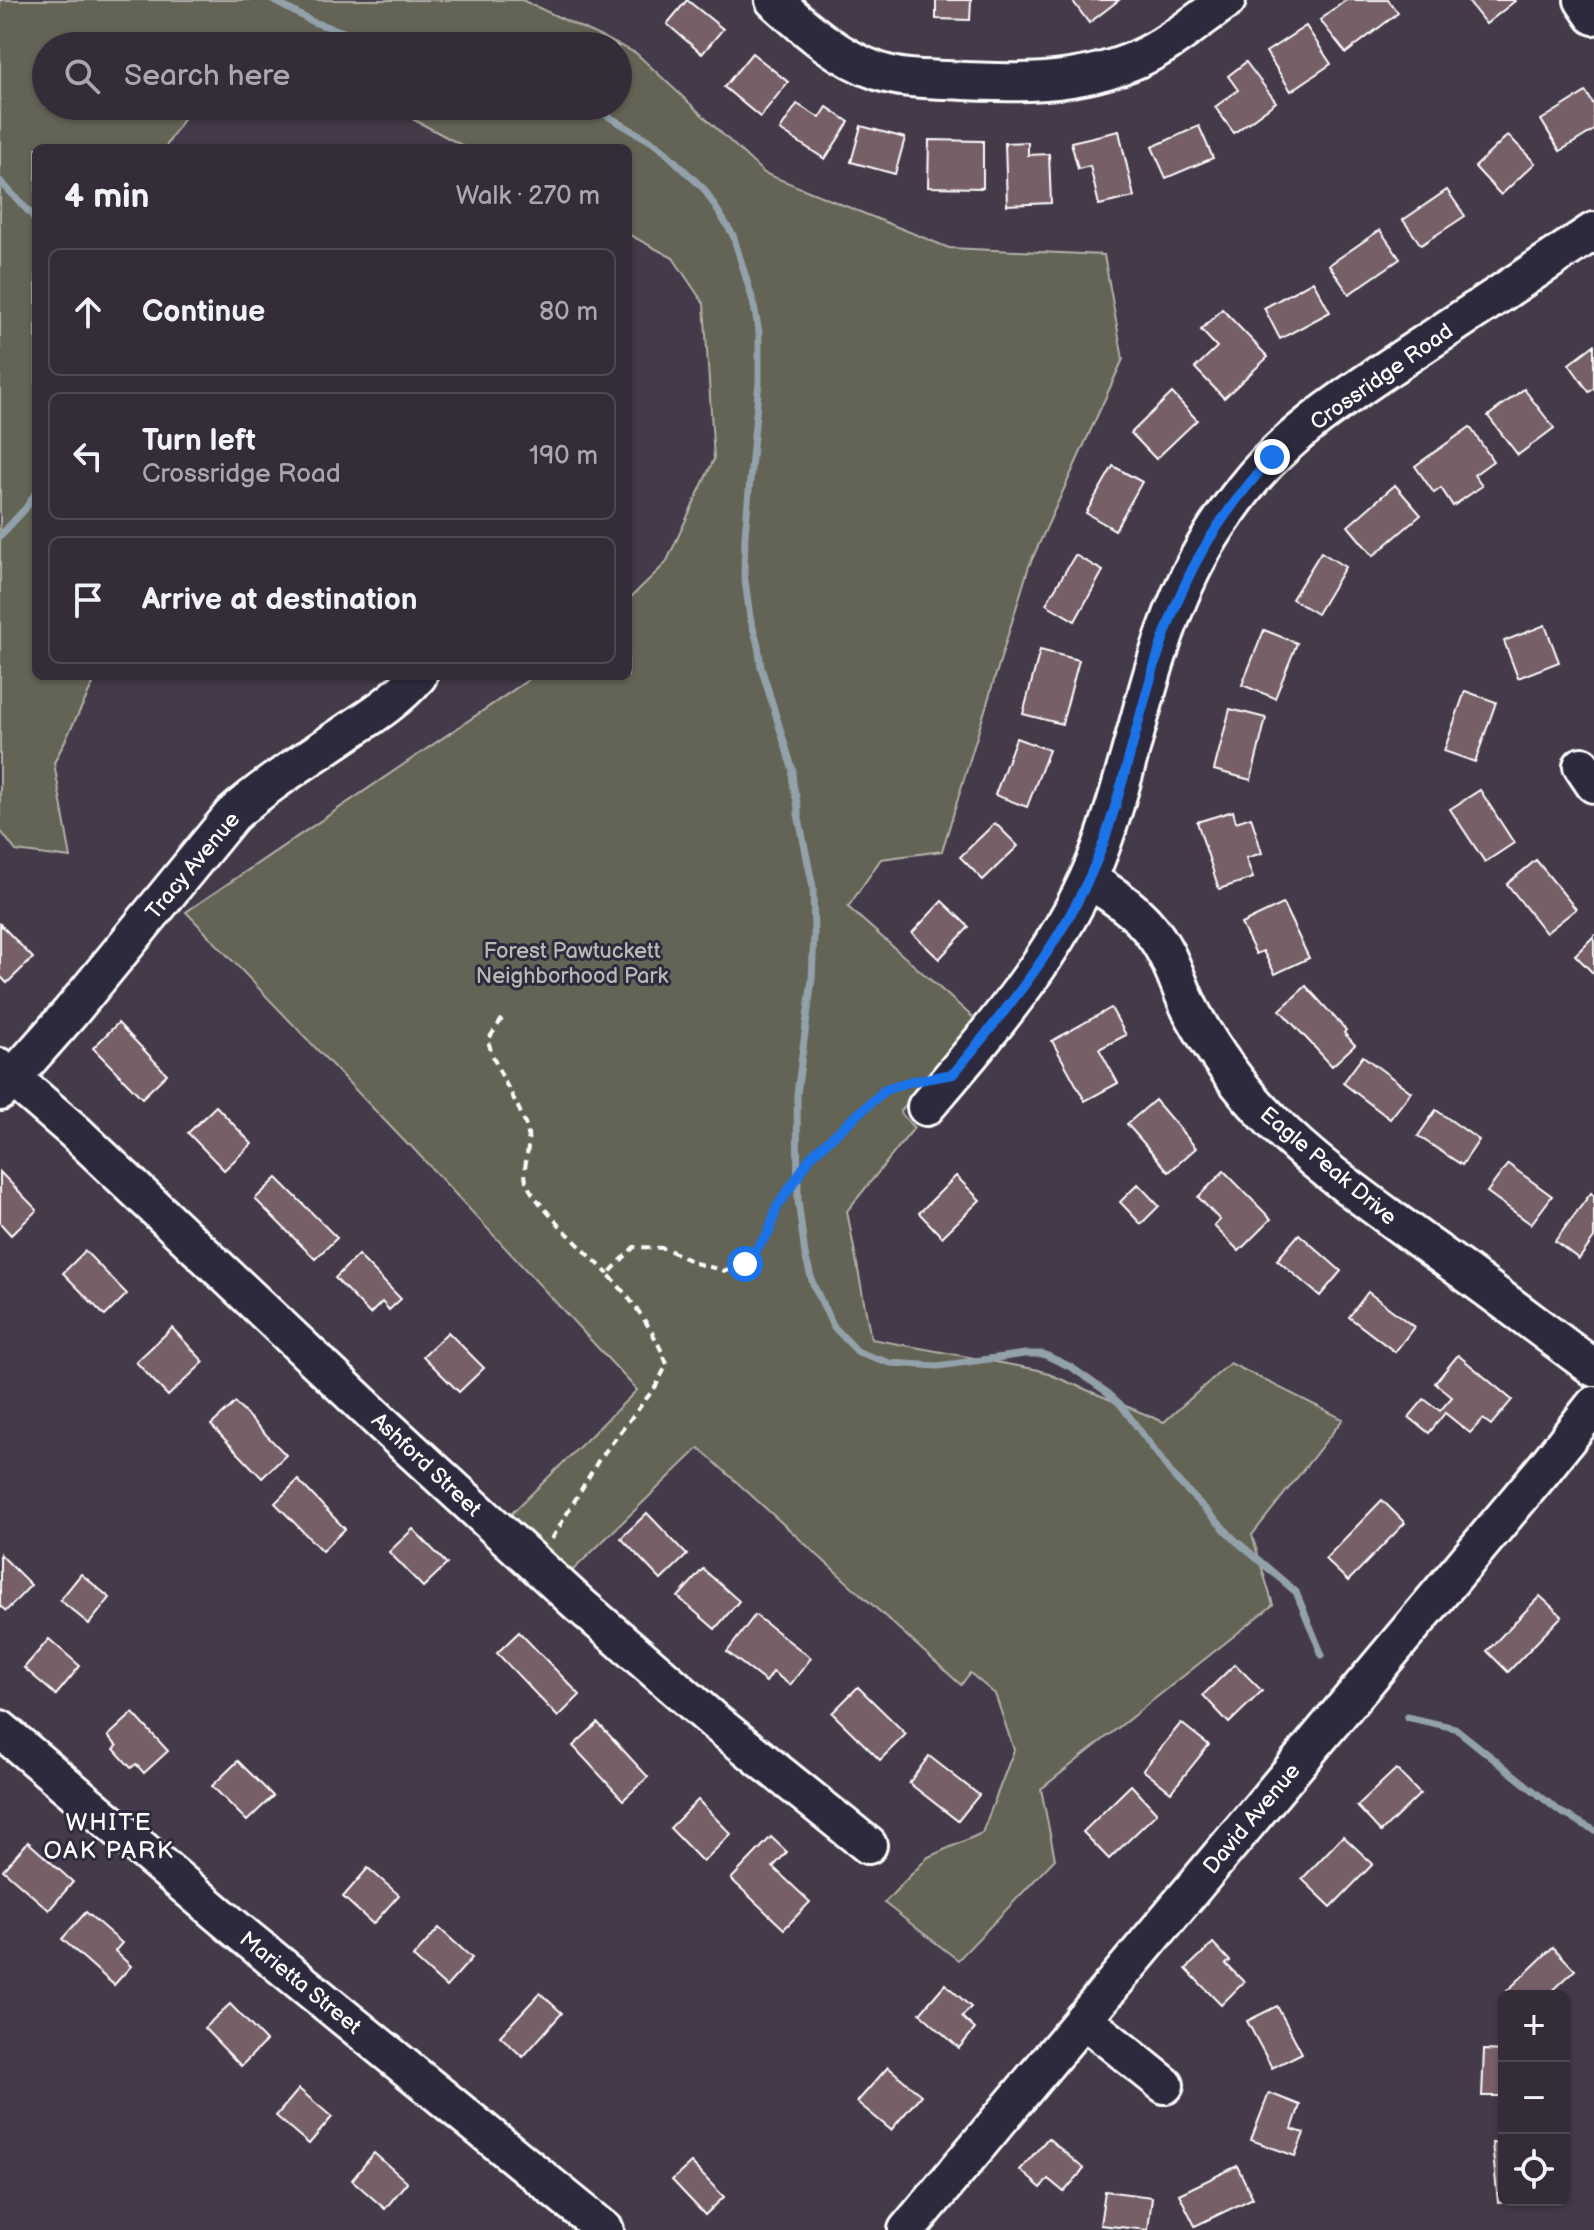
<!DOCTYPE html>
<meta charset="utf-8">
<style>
body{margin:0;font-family:"Balsamiq Sans",sans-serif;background:#3f3843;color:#f1f3f6}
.controls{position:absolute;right:24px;bottom:24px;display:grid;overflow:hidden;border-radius:12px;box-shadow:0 2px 6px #0004}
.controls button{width:72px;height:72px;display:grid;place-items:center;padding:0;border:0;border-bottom:2px solid #4e4853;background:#342c38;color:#f1f3f6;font:40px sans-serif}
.stop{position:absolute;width:24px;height:24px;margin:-18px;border:6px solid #1a73e8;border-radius:50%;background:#fff}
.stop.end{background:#1a73e8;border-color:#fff;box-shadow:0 2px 8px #0008}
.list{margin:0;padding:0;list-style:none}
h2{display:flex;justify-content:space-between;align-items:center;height:104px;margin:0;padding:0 32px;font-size:34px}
h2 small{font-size:26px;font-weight:400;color:#a9a7ae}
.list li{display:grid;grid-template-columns:52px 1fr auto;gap:24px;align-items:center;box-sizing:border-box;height:128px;margin:0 16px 16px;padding:0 16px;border:2px solid #4e4853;border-radius:12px}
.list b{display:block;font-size:30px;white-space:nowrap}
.list p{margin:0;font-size:26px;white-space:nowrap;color:#a9a7ae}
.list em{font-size:26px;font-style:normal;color:#a9a7ae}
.icon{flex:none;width:44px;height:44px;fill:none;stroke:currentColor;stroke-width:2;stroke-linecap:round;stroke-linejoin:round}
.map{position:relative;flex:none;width:1594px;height:2230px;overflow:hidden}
.search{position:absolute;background:#342c38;box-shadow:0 2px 6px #0004;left:32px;top:32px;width:600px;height:88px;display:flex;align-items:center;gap:20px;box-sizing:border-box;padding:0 28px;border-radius:44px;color:#a9a7ae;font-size:30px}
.panel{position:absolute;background:#342c38;box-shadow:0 2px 6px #0004;left:32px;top:144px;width:600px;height:536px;border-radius:12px}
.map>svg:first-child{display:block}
</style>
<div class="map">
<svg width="1594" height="2230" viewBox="0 0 1594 2230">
<rect width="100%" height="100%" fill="#453a4a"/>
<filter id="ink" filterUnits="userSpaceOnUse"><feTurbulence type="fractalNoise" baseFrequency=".0125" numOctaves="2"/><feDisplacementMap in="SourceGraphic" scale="16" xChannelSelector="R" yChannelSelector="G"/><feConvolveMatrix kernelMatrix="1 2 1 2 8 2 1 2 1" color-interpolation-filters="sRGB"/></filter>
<g filter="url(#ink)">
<polygon fill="#646456" stroke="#b2b2aa" stroke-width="2" points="0,0 522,0 636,53 764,173 949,248 1104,255 1123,359 1029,566 942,851 881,859 848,907 976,1020 900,1112 914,1128 847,1211 871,1339 1039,1370 1164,1422 1230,1363 1343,1419 1252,1535 1273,1605 1041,1789 1055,1859 958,1960 884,1903 928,1857 982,1833 1014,1750 995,1694 970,1673 961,1685 699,1448 565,1578 503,1522 637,1390 410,1145 408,1145 186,912 534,676 628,676 628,600 666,563 714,459 704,304 673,258 628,234 628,148 467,148 388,106 618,106 618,46 46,46 46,106 191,106 165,148 36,148 36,676 97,676 54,763 71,858 16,851 0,830"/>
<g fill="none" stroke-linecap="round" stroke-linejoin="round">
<g stroke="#92a1aa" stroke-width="7">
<polyline points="272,0 313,22 387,46"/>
<path d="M585 106 604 114 659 146 704 189 733 235 753 301 759 332V381L745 535 744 573 750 617 758 645 761 667 793 771C790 785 799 798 798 814L813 887 814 934 812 979 797 1094 798 1200 805 1255 813 1284 833 1326 858 1352 890 1363 938 1366 1025 1354H1043L1071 1367 1108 1393 1121 1405 1174 1477 1235 1540 1296 1592 1322 1655"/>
<polyline points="0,181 32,215 36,222"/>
<polyline points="0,536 26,508 36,492"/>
<polyline points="1407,1717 1455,1728 1559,1811 1594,1830"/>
</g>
</g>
<g fill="#775f67" stroke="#fff" stroke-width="2">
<polygon points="687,0 723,29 702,54 667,24"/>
<polygon points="936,0 971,0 970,20 936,19"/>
<polygon points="1072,0 1119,0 1089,23"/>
<polygon points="1346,0 1388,0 1398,13 1346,53 1320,20"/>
<polygon points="1467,0 1514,0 1515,1 1486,24"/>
<polygon points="1306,26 1331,64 1291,91 1266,52"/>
<polygon points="752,53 788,82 760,117 724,87"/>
<polygon points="1246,62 1276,102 1234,133 1215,107 1238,90 1228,76"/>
<polygon points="1586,92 1594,105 1594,130 1560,151 1541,120"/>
<polygon points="797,104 820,118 827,107 849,122 825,159 780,130"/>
<polygon points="861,126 905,138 895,174 851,162"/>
<polygon points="1199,126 1213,158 1166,178 1152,147"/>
<polygon points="1119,131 1134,197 1099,205 1090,166 1078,169 1071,142"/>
<polygon points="1508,135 1535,163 1501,195 1475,167"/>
<polygon points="929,140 983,141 983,188 928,187"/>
<polygon points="1028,142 1028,155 1049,154 1051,203 1007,205 1005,143"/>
<polygon points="1447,190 1465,216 1421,245 1403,220"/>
<polygon points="1380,230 1400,259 1349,294 1329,265"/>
<polygon points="1313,281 1330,312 1280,339 1264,308"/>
<polygon points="1222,309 1268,357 1224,398 1195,368 1217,347 1201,330"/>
<polygon points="1594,345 1594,389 1589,392 1569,364"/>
<polygon points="1524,389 1554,428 1518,455 1488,416"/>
<polygon points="1172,393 1197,420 1156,459 1131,433"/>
<polygon points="1470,427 1493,461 1474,475 1482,486 1453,506 1441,488 1434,493 1415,466"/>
<polygon points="1113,466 1142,482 1115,530 1086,513"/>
<polygon points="1395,485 1421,515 1373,556 1348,526"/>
<polygon points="1321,552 1345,567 1317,614 1292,599"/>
<polygon points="1075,555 1103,571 1075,621 1046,604"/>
<polygon points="1545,625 1559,662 1518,678 1504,641"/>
<polygon points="1264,630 1297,643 1275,698 1242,685"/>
<polygon points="1040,650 1079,660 1062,724 1023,714"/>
<polygon points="1465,691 1496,702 1475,762 1444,751"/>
<polygon points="1230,709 1266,718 1251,780 1214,770"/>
<polygon points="1016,738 1049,750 1027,807 995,795"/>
<polygon points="1480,790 1514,843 1485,862 1450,809"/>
<polygon points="1233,811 1236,822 1251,817 1262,853 1246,858 1253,878 1219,889 1197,822"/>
<polygon points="995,823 1018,846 983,880 960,857"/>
<polygon points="1536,860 1576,909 1546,933 1507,884"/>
<polygon points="942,901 969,927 939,959 912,933"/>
<polygon points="1283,904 1309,958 1275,974 1263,951 1256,954 1241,924"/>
<polygon points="0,924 33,958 7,983 0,976"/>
<polygon points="1594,936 1594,974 1575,955"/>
<polygon points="1306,986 1346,1030 1344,1033 1355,1045 1332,1066 1280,1010"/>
<polygon points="1111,1008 1126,1035 1099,1049 1118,1083 1085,1101 1052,1041"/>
<polygon points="118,1023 167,1074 142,1098 93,1048"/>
<polygon points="1363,1056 1411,1092 1390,1119 1343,1083"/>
<polygon points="1155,1100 1196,1148 1169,1172 1127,1124"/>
<polygon points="216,1106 252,1144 224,1170 188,1133"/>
<polygon points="1436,1110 1479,1140 1462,1165 1418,1136"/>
<polygon points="1508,1164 1552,1196 1531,1224 1487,1192"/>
<polygon points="1224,1171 1271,1219 1239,1251 1214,1226 1220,1220 1198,1197"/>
<polygon points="0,1172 37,1210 11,1235 0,1223"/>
<polygon points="956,1176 980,1200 942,1237 919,1213"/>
<polygon points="277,1178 337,1238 315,1259 255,1199"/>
<polygon points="1138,1184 1159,1206 1141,1224 1120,1202"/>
<polygon points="1591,1193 1594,1196 1594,1238 1579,1259 1555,1241"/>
<polygon points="1299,1234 1341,1271 1320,1296 1277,1260"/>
<polygon points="85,1251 127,1294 105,1316 63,1273"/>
<polygon points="358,1255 401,1299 389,1310 382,1302 370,1314 335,1278"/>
<polygon points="1368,1292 1414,1327 1395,1352 1349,1317"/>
<polygon points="172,1328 204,1362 168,1396 136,1362"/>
<polygon points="448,1332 484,1368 459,1392 423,1356"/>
<polygon points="1458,1355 1512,1400 1491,1425 1483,1419 1470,1433 1445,1413 1429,1433 1409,1417 1424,1399 1440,1411 1452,1397 1435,1383"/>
<polygon points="235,1403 286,1455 262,1478 211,1425"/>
<polygon points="298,1480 345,1529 322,1551 275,1503"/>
<polygon points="1382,1500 1405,1523 1348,1581 1325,1559"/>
<polygon points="647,1513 687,1555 661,1580 621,1538"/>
<polygon points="413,1529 447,1564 423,1587 389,1552"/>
<polygon points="0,1554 31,1585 6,1611 0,1606"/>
<polygon points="703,1569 739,1601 715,1629 678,1597"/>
<polygon points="81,1574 110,1598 89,1624 60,1600"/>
<polygon points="1540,1596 1562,1616 1508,1672 1487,1651"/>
<polygon points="755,1615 811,1658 790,1685 773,1672 766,1682 727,1652"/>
<polygon points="519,1632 580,1695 558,1717 497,1653"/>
<polygon points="49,1639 80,1666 56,1695 24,1668"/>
<polygon points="1235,1664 1262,1691 1229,1723 1203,1695"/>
<polygon points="858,1687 906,1734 880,1760 832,1713"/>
<polygon points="133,1713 168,1751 144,1773 136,1764 131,1768 114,1749 117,1746 108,1736"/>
<polygon points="598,1723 648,1777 623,1800 573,1746"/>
<polygon points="1181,1723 1209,1745 1171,1792 1143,1770"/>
<polygon points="929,1756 979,1795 958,1821 909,1783"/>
<polygon points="238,1761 273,1796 247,1821 212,1786"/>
<polygon points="1396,1769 1420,1794 1381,1832 1357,1806"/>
<polygon points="1131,1785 1157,1813 1109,1859 1083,1832"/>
<polygon points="698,1800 731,1834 703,1862 670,1828"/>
<polygon points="1343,1836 1373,1864 1331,1907 1302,1879"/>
<polygon points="771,1837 787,1852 773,1867 810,1902 784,1929 731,1879"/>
<polygon points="28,1842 73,1882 49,1910 3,1870"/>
<polygon points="368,1868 399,1895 373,1924 343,1897"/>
<polygon points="86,1912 122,1943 115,1951 131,1966 114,1985 62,1939"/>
<polygon points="439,1928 472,1958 446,1987 413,1957"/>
<polygon points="1213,1943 1230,1961 1226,1964 1244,1982 1221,2005 1186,1969"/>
<polygon points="1553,1947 1575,1970 1547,1996 1512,1996 1507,1991"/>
<polygon points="945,1984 971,2007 962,2017 975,2029 959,2048 920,2013"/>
<polygon points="540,1993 562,2013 523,2057 500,2036"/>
<polygon points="230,2004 266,2041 241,2066 204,2028"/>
<polygon points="1277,2006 1302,2053 1272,2068 1247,2021"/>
<polygon points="1484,2050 1504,2051 1504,2096 1482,2096"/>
<polygon points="888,2067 921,2095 891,2130 857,2102"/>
<polygon points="299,2089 332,2117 309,2144 276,2116"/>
<polygon points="1269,2093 1300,2105 1292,2129 1304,2133 1295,2156 1251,2140"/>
<polygon points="1048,2138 1084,2169 1064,2192 1048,2179 1041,2188 1020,2170"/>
<polygon points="1504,2142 1504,2200 1530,2200 1498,2203 1492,2143"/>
<polygon points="374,2153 407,2182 385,2209 352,2180"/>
<polygon points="691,2163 724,2197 705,2215 672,2180"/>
<polygon points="1237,2166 1253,2198 1195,2226 1179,2194"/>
<polygon points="1105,2191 1152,2197 1148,2230 1100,2225"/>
</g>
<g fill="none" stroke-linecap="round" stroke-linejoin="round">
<g stroke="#fff" stroke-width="42">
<g id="minor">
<path d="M774 0C806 29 838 58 880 72 901 79 924 79 947 80 1014 84 1077 86 1140 58 1171 44 1199 19 1227 0"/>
<polyline points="1583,0 1594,16"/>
<polyline points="1582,766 1594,784"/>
<path d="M1088 880C1117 896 1146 917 1163 948 1174 967 1180 989 1190 1009 1212 1050 1239 1088 1272 1121 1317 1167 1372 1204 1423 1242 1481 1283 1537 1326 1594 1368"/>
<polyline points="0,1067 75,1132 383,1424 580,1605 715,1722 868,1845"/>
<path d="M0 1092 70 1013 232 815C267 783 310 758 349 731 375 714 398 699 418 676"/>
<path d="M926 1107C993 1028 1065 946 1101 847 1134 758 1147 662 1189 576 1203 546 1223 516 1244 489 1288 432 1353 392 1412 352 1473 312 1533 272 1594 231"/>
<polyline points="0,1729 242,1934 605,2230"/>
<polyline points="1083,2019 1165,2085"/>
<polyline points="907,2230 1543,1470 1594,1405"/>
</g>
</g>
<g stroke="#fff" stroke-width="4" stroke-dasharray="8 6" stroke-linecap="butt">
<path d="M502 1019 488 1040C496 1073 515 1095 526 1126 533 1146 522 1162 526 1181 531 1201 591 1256 608 1274"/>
<path d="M552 1539 598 1461 656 1386 667 1364C654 1330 633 1301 608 1274L634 1247 665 1248 695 1263 725 1271 745 1264 769 1232 777 1207 812 1155 885 1090 908 1082"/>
</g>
<use href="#minor" stroke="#2f2a3d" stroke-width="36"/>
</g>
</g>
<g fill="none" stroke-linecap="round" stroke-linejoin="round" filter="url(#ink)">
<path stroke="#1a73e8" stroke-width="10" d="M745 1264 769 1232 777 1207 812 1155 885 1090 908 1082 953 1074C1011 1005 1070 933 1102 847 1134 758 1147 661 1189 576 1210 532 1240 493 1272 457"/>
</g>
<g text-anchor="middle" stroke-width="6" stroke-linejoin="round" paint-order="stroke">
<g font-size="22" fill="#fff" stroke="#2f2a3d">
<text transform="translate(1381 376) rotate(-35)" y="8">Crossridge Road</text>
<text transform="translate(192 865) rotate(-50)" y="8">Tracy Avenue</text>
<text transform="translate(1329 1165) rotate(40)" y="8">Eagle Peak Drive</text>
<text transform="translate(427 1464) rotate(43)" y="8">Ashford Street</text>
<text transform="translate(1251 1818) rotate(-50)" y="8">David Avenue</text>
<text transform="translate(301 1982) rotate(39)" y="8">Marietta Street</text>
</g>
<g font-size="22" fill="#b9b9b3" stroke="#2f2a3d">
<text x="572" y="958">Forest Pawtuckett<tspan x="572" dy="25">Neighborhood Park</tspan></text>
</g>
<g font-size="24" letter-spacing="2" fill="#fff" stroke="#2f2a3d">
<text x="109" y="1830">WHITE<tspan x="109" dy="28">OAK PARK</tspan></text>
</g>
</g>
</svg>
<div class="controls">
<button>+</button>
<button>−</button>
<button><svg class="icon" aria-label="locate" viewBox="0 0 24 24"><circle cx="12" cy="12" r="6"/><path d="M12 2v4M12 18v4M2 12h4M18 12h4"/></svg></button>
</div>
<div class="stop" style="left:745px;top:1264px"></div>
<div class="stop end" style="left:1272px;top:457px"></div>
<div class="search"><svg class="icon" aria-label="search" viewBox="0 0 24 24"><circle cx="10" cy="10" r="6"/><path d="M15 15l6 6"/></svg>Search here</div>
<section class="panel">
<h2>4 min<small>Walk · 270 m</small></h2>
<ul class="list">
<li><svg class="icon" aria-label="ahead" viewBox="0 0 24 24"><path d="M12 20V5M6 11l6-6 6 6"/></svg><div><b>Continue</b></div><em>80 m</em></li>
<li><svg class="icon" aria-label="left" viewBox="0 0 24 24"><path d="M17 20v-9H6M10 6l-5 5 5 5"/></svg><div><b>Turn left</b><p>Crossridge Road</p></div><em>190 m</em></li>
<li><svg class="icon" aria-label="arrive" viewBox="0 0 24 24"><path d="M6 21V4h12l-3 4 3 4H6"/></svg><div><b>Arrive at destination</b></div></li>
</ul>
</section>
</div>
